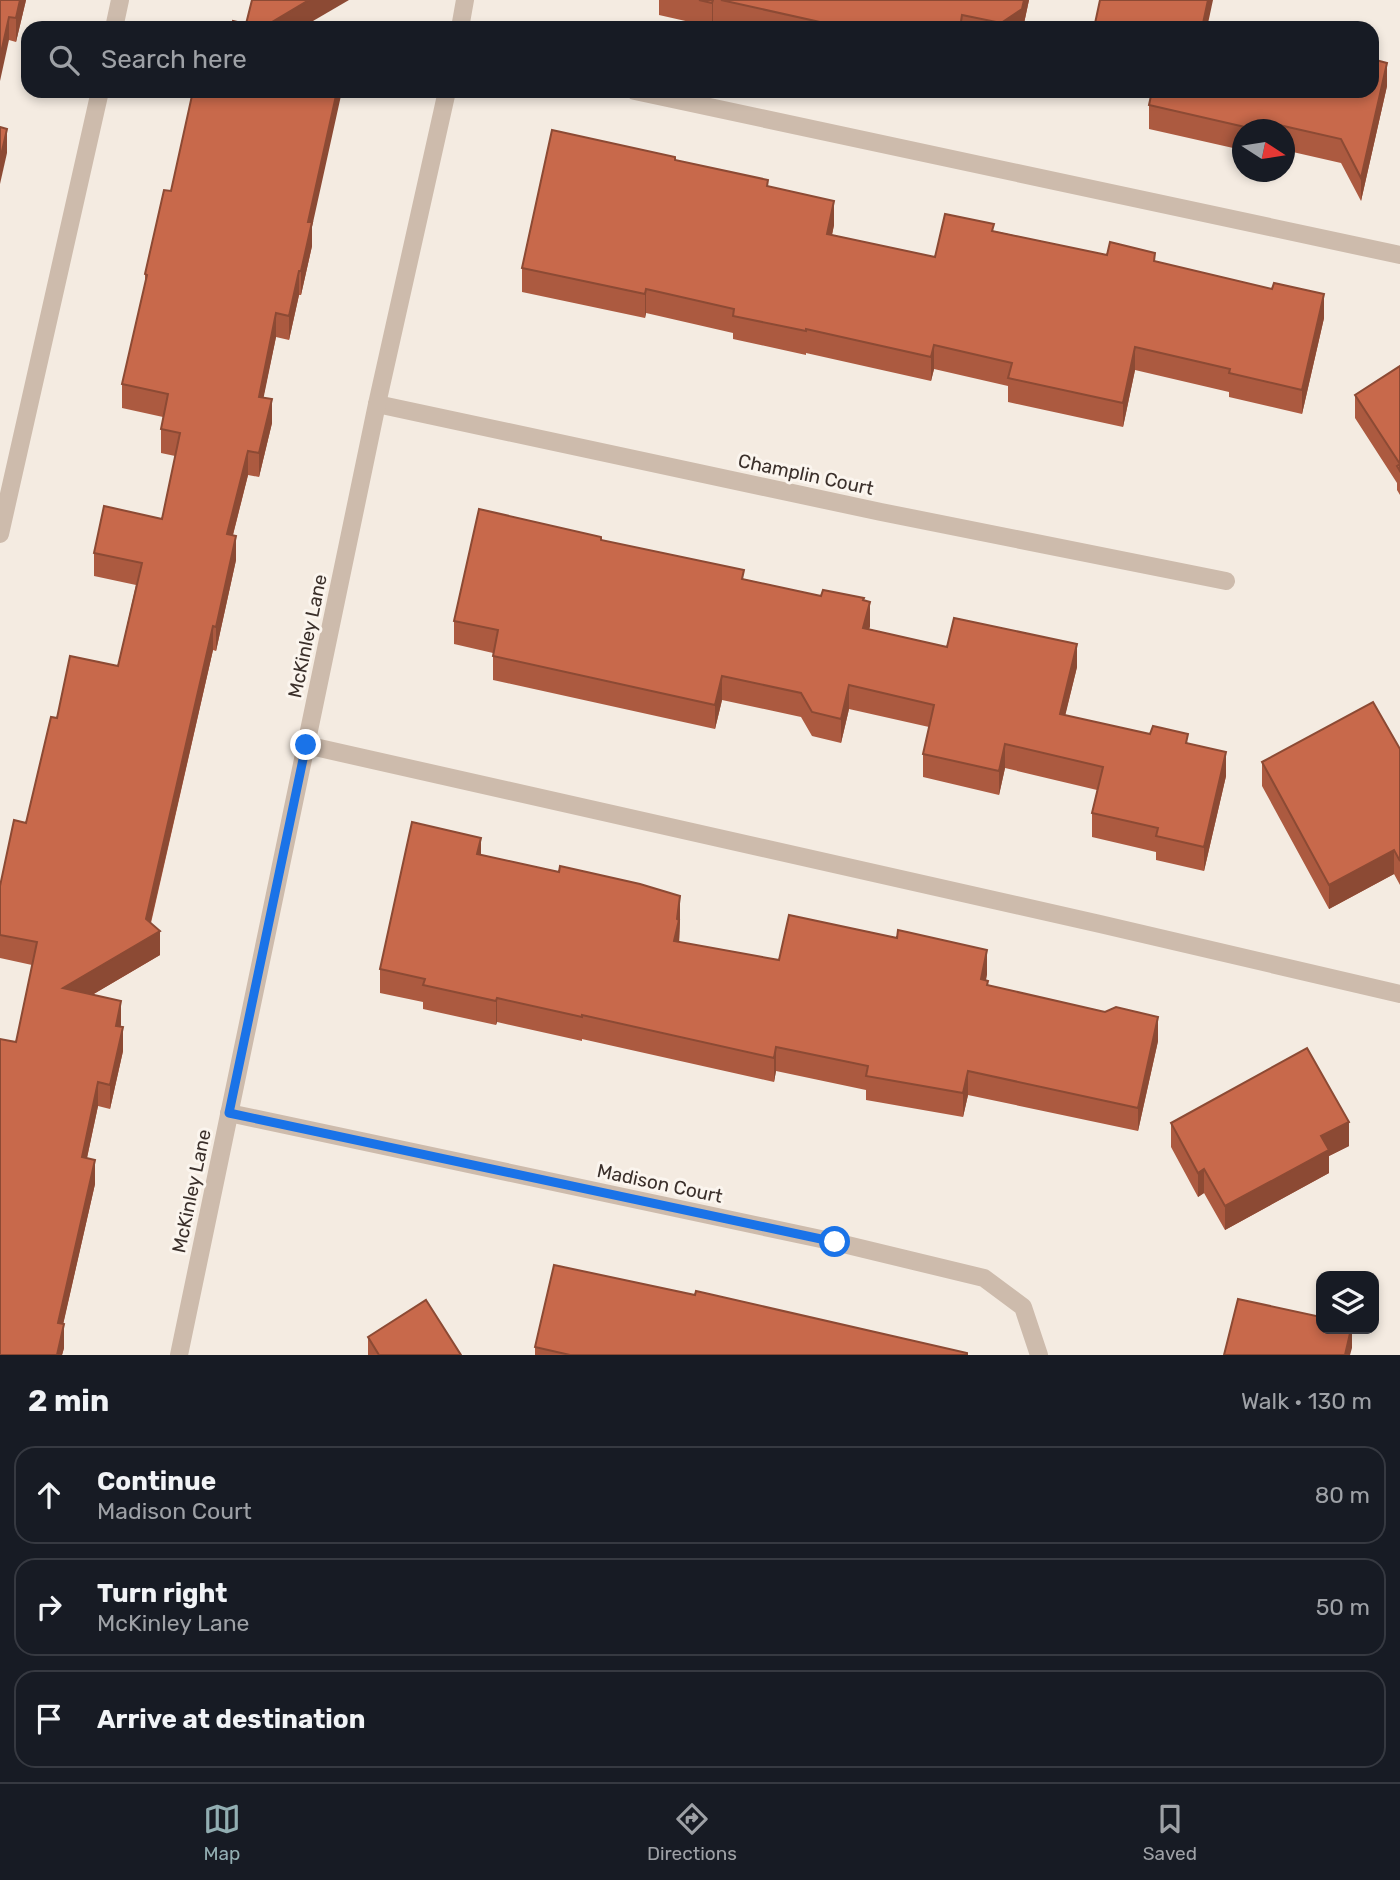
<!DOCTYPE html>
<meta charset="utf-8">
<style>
body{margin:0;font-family:Rubik,sans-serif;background:#242831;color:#f1f3f6}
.controls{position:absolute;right:21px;bottom:21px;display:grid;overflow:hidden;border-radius:14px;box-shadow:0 4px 10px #0003}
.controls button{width:63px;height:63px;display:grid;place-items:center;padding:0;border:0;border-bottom:2px solid #363941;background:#171b24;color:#f1f3f6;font:35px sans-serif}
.compass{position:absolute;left:1232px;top:119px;width:63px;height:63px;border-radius:50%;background:#171b24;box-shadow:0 4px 10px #0003;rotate:102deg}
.stop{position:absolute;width:21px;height:21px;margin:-16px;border:5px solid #1a73e8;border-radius:50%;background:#fff}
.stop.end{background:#1a73e8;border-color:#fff;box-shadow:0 2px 7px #0008}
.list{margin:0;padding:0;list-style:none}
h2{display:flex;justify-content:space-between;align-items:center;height:91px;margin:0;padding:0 28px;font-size:30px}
h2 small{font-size:23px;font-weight:400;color:#9ea1a6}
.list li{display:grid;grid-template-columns:46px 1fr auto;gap:21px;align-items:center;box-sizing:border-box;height:98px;margin:0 14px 14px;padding:0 14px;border:2px solid #363941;border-radius:21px}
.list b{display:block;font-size:26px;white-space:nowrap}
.list p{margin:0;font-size:23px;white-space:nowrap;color:#9ea1a6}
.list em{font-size:23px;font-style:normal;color:#9ea1a6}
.icon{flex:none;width:38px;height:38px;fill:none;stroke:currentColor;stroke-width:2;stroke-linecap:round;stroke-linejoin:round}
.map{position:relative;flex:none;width:1400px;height:1355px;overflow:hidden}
.search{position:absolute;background:#171b24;box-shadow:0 4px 10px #0003;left:21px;right:21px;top:21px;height:77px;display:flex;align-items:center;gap:18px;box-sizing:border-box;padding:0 24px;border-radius:21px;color:#9ea1a6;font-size:26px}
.sheet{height:427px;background:#171b24}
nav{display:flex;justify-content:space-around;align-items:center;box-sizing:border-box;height:98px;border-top:2px solid #363941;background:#171b24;font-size:19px;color:#9ea1a6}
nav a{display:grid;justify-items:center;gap:4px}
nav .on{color:#92aeb2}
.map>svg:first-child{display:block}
</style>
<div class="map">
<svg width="1400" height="1355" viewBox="0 0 1400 1355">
<rect width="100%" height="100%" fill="#f4ebe1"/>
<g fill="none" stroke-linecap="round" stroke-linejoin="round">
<g stroke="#cdbbac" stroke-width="18">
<polyline points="114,28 120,0"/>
<polyline points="0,534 100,91"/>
</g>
<g stroke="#cdbbac" stroke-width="18">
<polyline points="460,28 465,0"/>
<polyline points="635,91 1400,255"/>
<polyline points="377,404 881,512 1226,581"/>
<polyline points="306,745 1100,924 1400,994"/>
<polyline points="229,1113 835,1242 984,1278 1023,1307 1039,1355"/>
<polyline points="179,1355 377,404 447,91"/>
</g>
</g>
<g fill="#ac5a40">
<polygon points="0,0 26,0 16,42 9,40"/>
<polygon points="659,0 1029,0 1023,28 739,28 713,22 712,27 659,15"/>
<polygon points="1387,86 1361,201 1341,163 1284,150 1284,130 1242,130 1242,150 1149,129 1149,105"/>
<polygon points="675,161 768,187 834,225 832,235 935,257 994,231 1107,255 1155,261 1324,318 1302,414 1229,397 1229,392 1135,370 1123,427 1008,402 1008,386 934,369 931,381 806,353 806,355 733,339 733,333 646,313 645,318 522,292 522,268"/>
<polygon points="312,227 312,246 301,295 299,295 289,340 276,337 263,398 272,423 259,477 248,475 233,535 236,560 216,651 213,650 151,923 160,955 92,995 120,1027 123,1051 110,1109 98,1106 87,1158 95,1184 63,1324 64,1348 62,1355 0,1355 16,1042 32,965 0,958 0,886 26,823 57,718 118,666 136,585 94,576 94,553 162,519 175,456 161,453 161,429 163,417 122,408 122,384 145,286 145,274"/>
<polygon points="1400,366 1400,495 1397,490 1397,483 1355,418 1355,395"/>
<polygon points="601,540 744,579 821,596 864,600 870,626 869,629 947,647 1077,667 1065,715 1188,743 1226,776 1204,871 1156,860 1156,852 1092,837 1092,813 1097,790 1005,768 999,795 923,777 923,754 929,727 849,709 841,743 812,736 801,717 722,700 715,729 493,680 493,653 454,644 454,621"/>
<polygon points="1400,749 1400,885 1394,874 1329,909 1262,786 1262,762"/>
<polygon points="481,855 680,920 679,942 779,960 987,974 986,980 988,986 1158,1041 1138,1131 968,1095 963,1117 866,1100 866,1090 776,1071 774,1082 582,1039 582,1041 497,1022 496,1025 423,1009 423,1002 380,993 380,969"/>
<polygon points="1171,1123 1349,1146 1329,1156 1329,1173 1225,1230 1204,1193 1198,1197 1171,1147"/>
<polygon points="368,1337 461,1355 368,1355"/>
<polygon points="535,1347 967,1355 535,1355"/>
</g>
<g fill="#8c4a34">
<polygon points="20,0 26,0 16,42 16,18"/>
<polygon points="309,0 349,0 301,28 262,28"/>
<polygon points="713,0 713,22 712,27 712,3"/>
<polygon points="1024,0 1029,0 1023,28 1001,28 1001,23"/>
<polygon points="1208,0 1213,0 1207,28 1202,28"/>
<polygon points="9,17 9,40 0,81 0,57"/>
<polygon points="1387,63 1387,86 1361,201 1361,178"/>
<polygon points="337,91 342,91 312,227 312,246 301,295 301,271 308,222"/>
<polygon points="7,129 7,153 0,184 0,160"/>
<polygon points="834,201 834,225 827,258 827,234"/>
<polygon points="299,271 299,295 289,340 289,316"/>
<polygon points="646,289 646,313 645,318 645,294"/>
<polygon points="1324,294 1324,318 1302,414 1302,390"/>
<polygon points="276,313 276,337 259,420 259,397"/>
<polygon points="934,345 934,369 931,381 931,357"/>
<polygon points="1135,347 1135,370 1123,427 1123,403"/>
<polygon points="272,399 272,423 259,477 259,453"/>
<polygon points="248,451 248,475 227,558 227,534"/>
<polygon points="236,536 236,560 216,651 216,627"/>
<polygon points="870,602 870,626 863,652 863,628"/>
<polygon points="213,626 213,650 147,938 160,931 160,955 63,1012 63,988 146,919"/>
<polygon points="1077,644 1077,667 1060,737 1060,714"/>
<polygon points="722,676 722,700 715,729 715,705"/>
<polygon points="849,685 849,709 841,743 841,719"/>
<polygon points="1005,744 1005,768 999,795 999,771"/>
<polygon points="1226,752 1226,776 1204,871 1204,847"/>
<polygon points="481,838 481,862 477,854"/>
<polygon points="1394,850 1394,874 1329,909 1329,885"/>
<polygon points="680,896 680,920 679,944 674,941"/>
<polygon points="987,950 987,974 981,1003 981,979"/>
<polygon points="497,998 497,1022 496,1025 496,1001"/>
<polygon points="121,1001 121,1025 116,1050 116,1026"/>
<polygon points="1158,1017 1158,1041 1138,1131 1138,1108"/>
<polygon points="123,1027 123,1051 110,1109 110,1085"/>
<polygon points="776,1047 776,1071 774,1082 774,1058"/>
<polygon points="968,1071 968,1095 963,1117 963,1093"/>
<polygon points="98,1082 98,1106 82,1181 82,1157"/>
<polygon points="1349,1122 1349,1146 1329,1156 1329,1173 1225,1230 1225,1206 1321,1136"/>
<polygon points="95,1160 95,1184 58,1347 58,1323"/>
<polygon points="1204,1169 1204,1193 1198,1197 1198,1173"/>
<polygon points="64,1324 64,1348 62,1355 57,1355"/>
<polygon points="1351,1329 1352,1329 1352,1348 1350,1355 1345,1355"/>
</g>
<g fill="#c8694b" stroke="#8c4a34" stroke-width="2">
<polygon points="0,0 20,0 16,18 9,17 0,57"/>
<polygon points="252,0 309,0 262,28 263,28 231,28 233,21 246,24"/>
<polygon points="699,0 713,0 712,3"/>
<polygon points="721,0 1024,0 1022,9 1001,23 962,15 960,28 828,28 829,24"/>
<polygon points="1100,0 1208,0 1202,28 1094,28"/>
<polygon points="1372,59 1387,63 1361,178 1341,139 1279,125 1278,130 1258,130 1149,105 1152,91 1372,91"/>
<polygon points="193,91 337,91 308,222 312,222 301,271 299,271 289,316 276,313 259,397 272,399 259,453 248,451 227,534 236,536 216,627 213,626 146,919 160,931 63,988 121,1001 116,1026 123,1027 110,1085 98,1082 82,1157 95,1160 58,1323 64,1324 57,1355 0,1355 0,1039 16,1042 37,942 0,935 0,886 14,820 26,823 51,717 57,718 70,656 118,666 142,563 94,553 104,506 162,519 180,433 161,429 168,394 122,384 147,275 145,274 164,190 171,191"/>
<polygon points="0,127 7,129 0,160"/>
<polygon points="552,130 675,157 675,160 768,180 767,186 834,201 827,234 935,257 945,214 994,224 992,231 1107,255 1110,242 1155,253 1154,261 1272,289 1274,283 1324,294 1302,390 1229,373 1230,369 1135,347 1123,403 1008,378 1012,363 934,345 931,357 806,329 806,331 733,316 734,309 646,289 645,294 522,268"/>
<polygon points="1400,366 1400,471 1397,466 1400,464 1355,395"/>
<polygon points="479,509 601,537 601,540 744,570 742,579 821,596 823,590 864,598 863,600 870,602 863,628 947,647 954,618 1077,644 1060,714 1150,734 1153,726 1188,734 1186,743 1226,752 1204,847 1156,836 1158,828 1092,813 1103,767 1005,744 999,771 923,754 934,705 849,685 841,719 812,712 801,693 722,676 715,705 493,656 498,630 454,621"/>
<polygon points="1373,702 1400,749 1400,861 1394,850 1329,885 1262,762"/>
<polygon points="412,822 481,838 477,854 559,872 560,866 640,884 680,896 677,919 679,920 674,941 779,960 789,915 897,938 898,930 987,950 981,979 988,981 987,985 1105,1012 1116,1007 1158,1017 1138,1108 968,1071 963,1093 866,1076 868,1066 776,1047 774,1058 582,1015 582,1017 497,998 496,1001 423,985 425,979 380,969"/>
<polygon points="1307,1048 1349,1122 1321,1136 1329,1150 1225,1206 1204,1169 1198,1173 1171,1123"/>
<polygon points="554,1265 695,1295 696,1291 967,1353 967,1355 570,1355 535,1347"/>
<polygon points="1238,1299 1321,1317 1321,1329 1351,1329 1345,1355 1224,1355"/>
<polygon points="426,1300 461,1355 379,1355 368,1337"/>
</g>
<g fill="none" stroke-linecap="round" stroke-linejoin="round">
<polyline stroke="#1a73e8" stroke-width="9" points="306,745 229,1113 835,1242"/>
</g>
<g text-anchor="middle" stroke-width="6" stroke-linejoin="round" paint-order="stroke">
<g font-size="19" fill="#3b302b" stroke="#fbf5ee">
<text transform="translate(806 474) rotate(12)" y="7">Champlin Court</text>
<text transform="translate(307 636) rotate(-78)" y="7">McKinley Lane</text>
<text transform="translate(660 1183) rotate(12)" y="7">Madison Court</text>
<text transform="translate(191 1191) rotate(-78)" y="7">McKinley Lane</text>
</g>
</g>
</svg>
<div class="controls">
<button><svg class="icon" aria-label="layers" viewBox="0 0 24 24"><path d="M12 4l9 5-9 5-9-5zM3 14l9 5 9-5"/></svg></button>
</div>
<svg class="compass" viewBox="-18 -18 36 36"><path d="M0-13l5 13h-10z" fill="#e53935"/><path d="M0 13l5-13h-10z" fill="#9ea1a6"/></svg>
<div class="stop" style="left:835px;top:1242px"></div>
<div class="stop end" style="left:306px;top:745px"></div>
<div class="search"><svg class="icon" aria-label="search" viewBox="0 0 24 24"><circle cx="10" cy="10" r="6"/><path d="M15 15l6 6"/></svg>Search here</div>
</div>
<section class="sheet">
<h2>2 min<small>Walk · 130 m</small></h2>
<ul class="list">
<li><svg class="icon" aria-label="ahead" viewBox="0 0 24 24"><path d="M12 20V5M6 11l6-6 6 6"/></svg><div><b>Continue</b><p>Madison Court</p></div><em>80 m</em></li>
<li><svg class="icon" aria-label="right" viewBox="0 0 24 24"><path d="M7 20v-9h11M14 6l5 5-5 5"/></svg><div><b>Turn right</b><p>McKinley Lane</p></div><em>50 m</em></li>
<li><svg class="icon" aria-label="arrive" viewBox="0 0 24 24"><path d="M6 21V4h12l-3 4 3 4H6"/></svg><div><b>Arrive at destination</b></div></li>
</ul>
</section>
<nav>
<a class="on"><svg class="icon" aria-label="map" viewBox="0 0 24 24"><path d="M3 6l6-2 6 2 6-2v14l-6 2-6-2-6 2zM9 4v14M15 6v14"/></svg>Map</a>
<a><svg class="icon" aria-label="directions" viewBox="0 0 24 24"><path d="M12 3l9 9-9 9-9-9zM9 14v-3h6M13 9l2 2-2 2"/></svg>Directions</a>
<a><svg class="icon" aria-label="saved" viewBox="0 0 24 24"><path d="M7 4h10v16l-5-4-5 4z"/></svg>Saved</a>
</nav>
